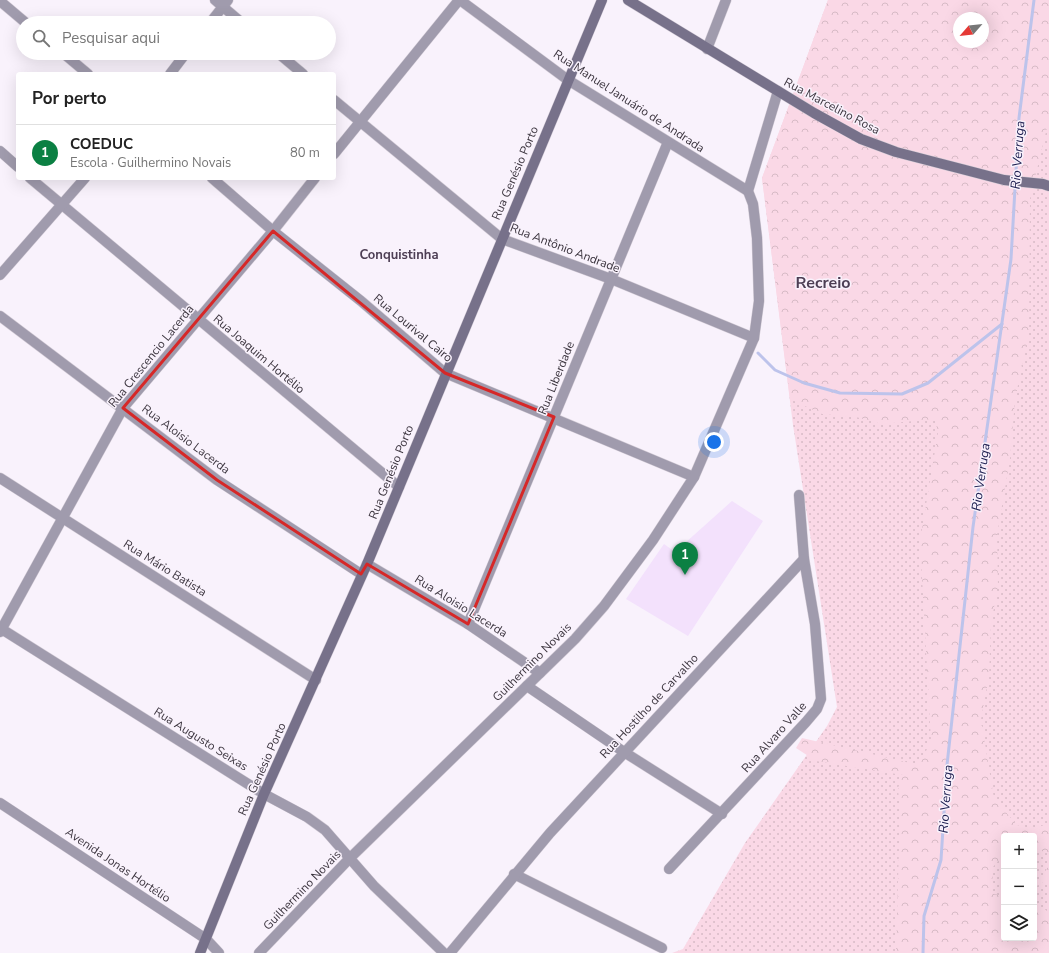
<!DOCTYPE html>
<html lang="pt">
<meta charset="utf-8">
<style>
body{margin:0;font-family:"Nunito Sans",sans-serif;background:#f2f2f2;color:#222}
.controls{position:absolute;right:12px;bottom:12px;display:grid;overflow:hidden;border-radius:4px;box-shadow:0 4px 16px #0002}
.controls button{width:36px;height:36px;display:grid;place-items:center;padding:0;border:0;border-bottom:1px solid #e0e0e0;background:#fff;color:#222;font:20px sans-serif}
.compass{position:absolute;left:953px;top:12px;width:36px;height:36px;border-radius:50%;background:#fff;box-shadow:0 4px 16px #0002;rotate:242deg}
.you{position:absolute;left:714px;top:442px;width:14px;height:14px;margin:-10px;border:3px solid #fff;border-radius:50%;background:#1a73e8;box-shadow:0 0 0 6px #1a73e833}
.badge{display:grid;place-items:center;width:26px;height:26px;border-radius:50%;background:#0b8043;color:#fff;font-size:13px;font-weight:700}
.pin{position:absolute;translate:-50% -33px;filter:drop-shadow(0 1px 2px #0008)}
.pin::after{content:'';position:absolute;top:21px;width:14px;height:12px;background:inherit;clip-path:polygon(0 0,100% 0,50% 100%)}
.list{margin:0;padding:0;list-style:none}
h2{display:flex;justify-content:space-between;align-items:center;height:52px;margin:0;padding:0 16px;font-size:17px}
h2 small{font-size:13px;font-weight:400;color:#767676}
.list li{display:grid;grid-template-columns:26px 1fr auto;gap:12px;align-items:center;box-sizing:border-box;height:56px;padding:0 16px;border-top:1px solid #e0e0e0}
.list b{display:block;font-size:15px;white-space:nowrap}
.list p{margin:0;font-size:13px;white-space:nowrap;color:#767676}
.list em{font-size:13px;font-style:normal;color:#767676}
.icon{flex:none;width:22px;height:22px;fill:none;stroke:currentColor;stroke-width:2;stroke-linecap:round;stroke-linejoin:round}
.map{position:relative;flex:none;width:1049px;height:953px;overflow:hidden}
.search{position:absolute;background:#fff;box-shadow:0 4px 16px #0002;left:16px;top:16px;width:320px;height:44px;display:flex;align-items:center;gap:10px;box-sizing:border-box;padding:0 14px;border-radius:22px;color:#767676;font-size:15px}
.panel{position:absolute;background:#fff;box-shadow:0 4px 16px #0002;left:16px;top:72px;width:320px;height:108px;border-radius:4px}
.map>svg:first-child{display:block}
</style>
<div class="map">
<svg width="1049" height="953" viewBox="0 0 1049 953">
<defs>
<pattern id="grass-dots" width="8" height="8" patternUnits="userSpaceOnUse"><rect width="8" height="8" fill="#fad8e6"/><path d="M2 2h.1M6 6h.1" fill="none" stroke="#d7bac6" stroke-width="1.8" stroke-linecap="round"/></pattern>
<pattern id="forest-crowns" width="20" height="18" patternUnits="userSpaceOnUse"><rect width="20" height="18" fill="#fad8e6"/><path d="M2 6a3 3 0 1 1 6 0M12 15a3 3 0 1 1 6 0" fill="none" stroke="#d7bac6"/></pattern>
</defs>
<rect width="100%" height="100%" fill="#f9f2fc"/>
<polygon fill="#f3e1fc" points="732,501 763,521 688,636 626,599 664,544 675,552"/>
<path fill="url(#grass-dots)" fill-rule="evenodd" d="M828 0H1049V953H672L683 949 745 843 827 726 837 707 793 425 762 178ZM959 18H983V42H959ZM1004 836H1034V938H1004Z"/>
<g fill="url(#forest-crowns)" fill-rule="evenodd">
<path d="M828 0H1049V119L1030 199 1029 330 1015 400 1010 459 997 535 998 587 991 623 989 676 981 719 994 799 1017 825 1034 829 1049 823V853L1034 849V836H1004V854L993 867 992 893 1004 897V938H1034V906L1046 910 1049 915V953H896L900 813 898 788 903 775 816 761 796 748 802 738 919 765 931 741 920 541 938 433 935 419 882 424 856 417 822 414 790 399 762 178ZM959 18H983V42H959Z"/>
<polygon points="1049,865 1049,879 1037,886"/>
</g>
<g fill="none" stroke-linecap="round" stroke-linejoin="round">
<g stroke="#bdc3eb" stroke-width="3">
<polyline points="758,353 775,370 804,383 840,393 902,394 928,383 1002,324"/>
<polyline points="923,953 924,916 941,860 947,765 973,527 1011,259 1019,118 1034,0"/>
</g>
<g stroke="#d3ccd6" stroke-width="11">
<g id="street">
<polyline points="215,0 242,23"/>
<polyline points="460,0 568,80 748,191"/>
<polyline points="0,1 26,23"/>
<polyline points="210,23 228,0"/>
<polyline points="707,49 726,0"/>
<polyline points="63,53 88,74"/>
<polyline points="278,53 303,74"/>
<polyline points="170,74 186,53"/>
<polyline points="334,100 502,239 611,279 754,338"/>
<polyline points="0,151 18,167"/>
<polyline points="334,154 459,0"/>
<polyline points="30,178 399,487"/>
<polyline points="212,178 273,231 361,301 445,373 694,477"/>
<polyline points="0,275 85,178"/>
<polyline points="0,316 217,480 361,574"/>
<polyline points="0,478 316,680"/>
<polyline points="367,564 468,624 540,673"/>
<polyline points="468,624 668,142"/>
<polyline points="0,628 264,794 307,817 325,830 374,886 444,953"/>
<polyline points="0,632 123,408 273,231 315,178"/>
<polyline points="527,686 624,752 722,814"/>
<polyline points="0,803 206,939 219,953"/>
<polyline points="669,869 806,722 817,709 821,699 815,624 804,559 799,495"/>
<polyline points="514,874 662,948"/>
<polyline points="259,953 350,858 575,639 604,606 653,540 694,477 754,338 759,301 757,238 753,204 748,191 778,91"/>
<polyline points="450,953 550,833 804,559"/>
</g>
</g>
<g stroke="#d3ccd6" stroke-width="11">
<g id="secondary">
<polyline points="628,0 814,113 861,139 896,152 1004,180 1043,184 1049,186"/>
<polyline points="200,953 264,794 367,564 602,0"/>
</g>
</g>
<use href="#street" stroke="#a09bad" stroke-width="10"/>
<use href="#secondary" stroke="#77718a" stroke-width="10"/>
</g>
<path fill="none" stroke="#d62828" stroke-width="3" stroke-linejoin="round" d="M273 231 445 373 554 417 468 624 367 564 361 574 217 480 123 408Z"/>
<g text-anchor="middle" stroke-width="3" stroke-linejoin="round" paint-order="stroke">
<g font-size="12" fill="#3c353f" stroke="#f9f2fc">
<text transform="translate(629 101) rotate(33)" y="4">Rua Manuel Januário de Andrada</text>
<text transform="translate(832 106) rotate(28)" y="4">Rua Marcelino Rosa</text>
<text transform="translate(515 173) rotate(-67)" y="4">Rua Genésio Porto</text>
<text transform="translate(565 248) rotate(21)" y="4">Rua Antônio Andrade</text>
<text transform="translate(413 328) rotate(40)" y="4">Rua Lourival Cairo</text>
<text transform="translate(259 354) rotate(40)" y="4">Rua Joaquim Hortélio</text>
<text transform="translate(151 356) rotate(-51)" y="4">Rua Crescencio Lacerda</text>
<text transform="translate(556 378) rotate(-68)" y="4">Rua Liberdade</text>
<text transform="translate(186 439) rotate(37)" y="4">Rua Aloisio Lacerda</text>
<text transform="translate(391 472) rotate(-68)" y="4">Rua Genésio Porto</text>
<text transform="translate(165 568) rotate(32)" y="4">Rua Mário Batista</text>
<text transform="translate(461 606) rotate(32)" y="4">Rua Aloisio Lacerda</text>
<text transform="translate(532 662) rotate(-45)" y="4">Guilhermino Novais</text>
<text transform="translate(649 706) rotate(-47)" y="4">Rua Hostilho de Carvalho</text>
<text transform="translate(774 737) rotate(-48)" y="4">Rua Alvaro Valle</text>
<text transform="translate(201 739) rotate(32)" y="4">Rua Augusto Seixas</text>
<text transform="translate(262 769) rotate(-66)" y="4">Rua Genésio Porto</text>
<text transform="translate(118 865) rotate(34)" y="4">Avenida Jonas Hortélio</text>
<text transform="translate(302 890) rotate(-46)" y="4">Guilhermino Novais</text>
</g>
<g font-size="13" font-style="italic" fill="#212253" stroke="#f9f2fc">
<text transform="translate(1017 155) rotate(-86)" y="5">Rio Verruga</text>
<text transform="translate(980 477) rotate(-82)" y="5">Rio Verruga</text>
<text transform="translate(945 799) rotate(-86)" y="5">Rio Verruga</text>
</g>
<g font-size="13" font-weight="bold" fill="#4d3e54" stroke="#f9f2fc">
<text x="399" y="259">Conquistinha</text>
</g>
<g font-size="16" font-weight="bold" fill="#4d3e54" stroke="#f9f2fc">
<text x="823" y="288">Recreio</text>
</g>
</g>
</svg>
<div class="controls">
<button>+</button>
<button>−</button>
<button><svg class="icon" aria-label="layers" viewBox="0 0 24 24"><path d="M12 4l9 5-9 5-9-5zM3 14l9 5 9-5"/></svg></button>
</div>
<svg class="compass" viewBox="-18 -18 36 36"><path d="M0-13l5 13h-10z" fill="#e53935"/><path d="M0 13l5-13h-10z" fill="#767676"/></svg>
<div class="you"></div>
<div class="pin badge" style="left:685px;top:575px">1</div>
<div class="search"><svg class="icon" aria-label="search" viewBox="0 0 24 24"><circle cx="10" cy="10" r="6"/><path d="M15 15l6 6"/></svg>Pesquisar aqui</div>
<section class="panel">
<h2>Por perto<small></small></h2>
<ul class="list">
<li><span class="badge">1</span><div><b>COEDUC</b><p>Escola · Guilhermino Novais</p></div><em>80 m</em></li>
</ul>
</section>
</div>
